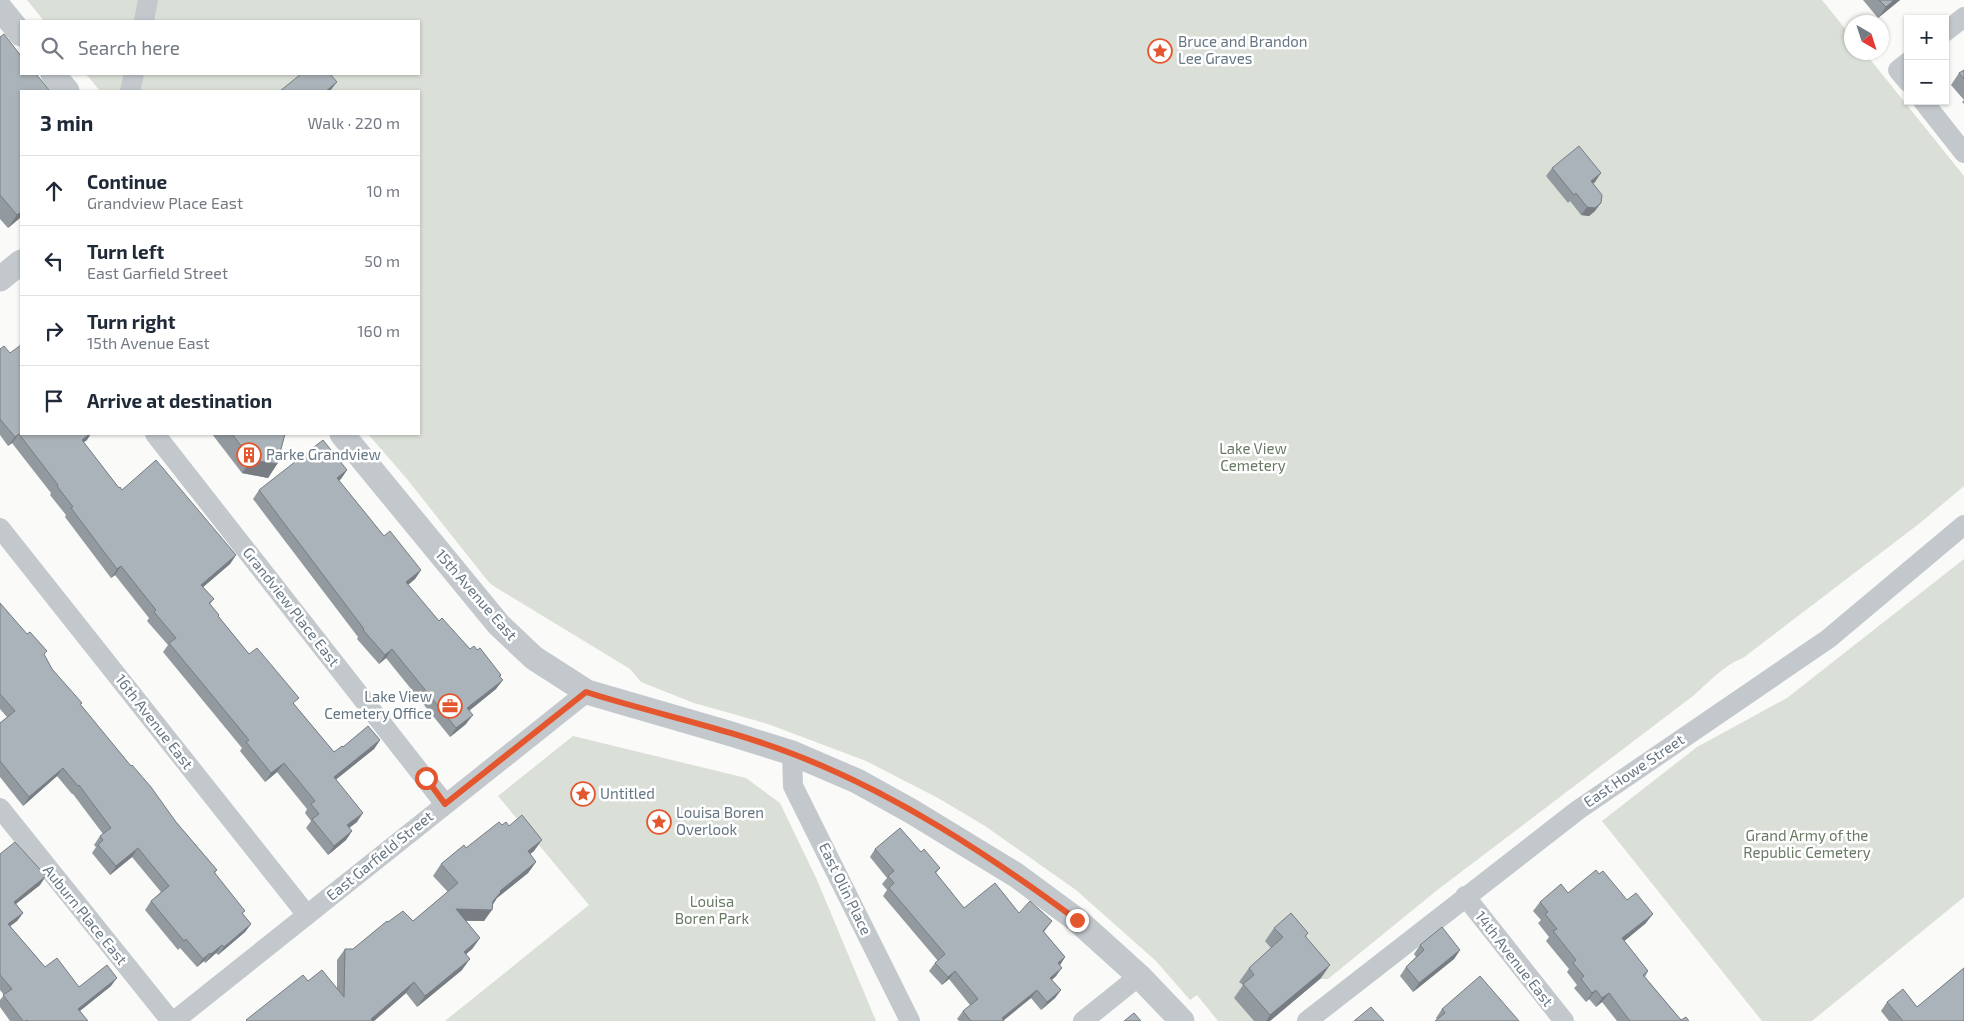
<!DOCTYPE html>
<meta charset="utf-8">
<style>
body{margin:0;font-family:"Exo 2",sans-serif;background:#f6f6f7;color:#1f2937}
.controls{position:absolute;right:15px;top:15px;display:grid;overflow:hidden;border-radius:0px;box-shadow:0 1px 4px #0004}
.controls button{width:45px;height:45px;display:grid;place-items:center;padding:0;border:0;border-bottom:1px solid #e0e1e3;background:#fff;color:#1f2937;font:25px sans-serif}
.compass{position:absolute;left:1844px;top:15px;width:45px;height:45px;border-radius:50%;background:#fff;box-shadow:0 1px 4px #0004;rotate:141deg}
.stop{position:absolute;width:15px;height:15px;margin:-11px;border:4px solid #e4572e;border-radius:50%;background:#fff}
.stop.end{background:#e4572e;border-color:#fff;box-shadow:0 1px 5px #0008}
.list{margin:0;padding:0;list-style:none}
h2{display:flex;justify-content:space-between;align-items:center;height:65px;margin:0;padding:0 20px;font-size:21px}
h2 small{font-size:16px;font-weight:400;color:#747a83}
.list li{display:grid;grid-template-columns:32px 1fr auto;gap:15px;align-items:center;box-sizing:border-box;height:70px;padding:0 20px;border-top:1px solid #e0e1e3}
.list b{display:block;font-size:19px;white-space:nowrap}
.list p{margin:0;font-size:16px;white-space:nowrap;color:#747a83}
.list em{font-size:16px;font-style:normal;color:#747a83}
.icon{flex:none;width:28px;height:28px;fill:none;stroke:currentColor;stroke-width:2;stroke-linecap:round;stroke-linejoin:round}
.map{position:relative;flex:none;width:1964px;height:1021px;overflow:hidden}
.search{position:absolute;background:#fff;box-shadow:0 1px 4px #0004;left:20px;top:20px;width:400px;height:55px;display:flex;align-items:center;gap:12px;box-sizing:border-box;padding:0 18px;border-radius:0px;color:#747a83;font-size:19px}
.panel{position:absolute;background:#fff;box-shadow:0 1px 4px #0004;left:20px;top:90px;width:400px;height:345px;border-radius:0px}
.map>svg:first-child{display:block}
</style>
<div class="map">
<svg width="1964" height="1021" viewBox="0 0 1964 1021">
<rect width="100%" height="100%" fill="#fafaf8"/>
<g fill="#dadfd7">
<path d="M27 0H1822L1851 36 1852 52 1865 53 1964 176V486L1920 523 1743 658C1724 665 1708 683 1693 696L1436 891 1328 979H1321L1268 1021H1218L1197 995 1190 1000 1156 961 1076 890 985 826 938 798 866 761 768 724 694 703 641 682 630 669 492 585 487 580 407 479 368 434H419V91H100L86 74H419V21H44Z"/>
<polygon points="1964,559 1964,897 1812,1021 1762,1021 1602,821 1697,747 1787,698"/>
<polygon points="573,736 746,778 780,803 817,880 876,1021 445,1021 589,905 498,796"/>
</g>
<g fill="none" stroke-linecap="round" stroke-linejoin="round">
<g stroke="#c3c8cc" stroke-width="20">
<polyline points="144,21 148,0"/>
<polyline points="1945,32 1964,17"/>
<polyline points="1908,62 1898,70 1908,82"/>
<polyline points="130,91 134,74"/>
<polyline points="1923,101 1964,153"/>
<polyline points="155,434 445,804"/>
<polyline points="0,528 307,915"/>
<polyline points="792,753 793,786 910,1021"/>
<polyline points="0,808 171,1021"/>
<polyline points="1465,896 1564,1021"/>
<polyline points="174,1021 587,692"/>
<polyline points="1083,1021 1139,976"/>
<polyline points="1307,1021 1578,810 1828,639 1964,525"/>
</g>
<g stroke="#c3c8cc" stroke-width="25">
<polyline points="0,8 21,34"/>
<polyline points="53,74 67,91"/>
<polyline points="0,279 21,262"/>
<polyline points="342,434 499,625 534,658 587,692 728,733 792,753 857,781 911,811 1016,875 1077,920 1139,976 1182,1021"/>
</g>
</g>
<g fill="#929a9f">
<polygon points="1863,0 1900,0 1878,18"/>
<polygon points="0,37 21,91 21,217 8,228 0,219"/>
<polygon points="1964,70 1964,104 1962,102 1964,100 1951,85 1959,73"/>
<polygon points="1552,168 1595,182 1593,184 1595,211 1589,216 1581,215 1570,201 1568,203 1546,176"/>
<polygon points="0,349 10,353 87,440 83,442 119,488 236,555 230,564 203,587 214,599 210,604 219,615 218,616 249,654 294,704 334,752 343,747 380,740 374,749 336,779 357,822 349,828 352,831 346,840 328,855 306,828 311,821 305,813 307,809 277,772 265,782 240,751 242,748 163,652 168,645 147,621 149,618 115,575 111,578 65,517 66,515 50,495 51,493 12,443 8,446 0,435"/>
<polygon points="212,434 285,434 277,464 268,478 242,473"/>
<polygon points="347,470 339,481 384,536 421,570 415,579 408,585 439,621 470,649 501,675 496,689 469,711 466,724 450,737 386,658 379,664 357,639 358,637 253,499 259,490"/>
<polygon points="0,603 44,655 52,669 80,704 176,822 217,870 215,873 243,914 251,924 245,932 218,955 216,953 205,963 204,961 197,967 180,948 178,950 145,910 151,901 161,892 132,857 110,875 92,853 96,847 94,845 100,836 103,834 73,794 72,794 57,776 23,806 0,777 0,723 7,717 0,709"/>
<polygon points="502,825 509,826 534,851 530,854 536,862 528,873 497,898 493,904 484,921 466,921 480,938 472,949 466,954 462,970 417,1007 406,993 374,1021 246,1021 308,981 337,988 337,960 345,949 353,949 388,922 413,921 448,892 433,876 441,864"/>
<polygon points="875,849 921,852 940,868 936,873 964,908 1019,913 1052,921 1044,932 1065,957 1060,965 1056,976 1052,980 1061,990 1055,998 1041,1010 1031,998 1003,1020 1004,1021 959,1021 957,1019 963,1011 970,1005 949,979 942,985 929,971 935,963 938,961 883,896 887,890 882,884 887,878 870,857"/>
<polygon points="0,854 40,885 16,904 23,913 17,921 10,926 45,967 79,987 111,986 80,1011 88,1021 10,1021 0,1007 0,1000 4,995 0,990"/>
<polygon points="1568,893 1646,923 1624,941 1648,971 1645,977 1681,1020 1689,1021 1617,1021 1602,1002 1596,1007 1589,999 1586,1002 1574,988 1577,985 1567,972 1569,969 1546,941 1549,937 1538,923 1541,920 1533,911 1540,902"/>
<polygon points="1274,928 1308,933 1306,936 1321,978 1270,1021 1254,1021 1234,998 1243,985 1239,982 1249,968 1271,948 1265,941"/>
<polygon points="1420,945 1460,950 1454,959 1413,992 1400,976 1406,967 1416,957 1414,954"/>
<polygon points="1964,967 1964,1021 1889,1021 1881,1011 1887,1002 1917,1007 1963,969"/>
<polygon points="1442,1009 1519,1021 1437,1020 1436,1018"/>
</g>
<g fill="#777d82">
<polygon points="1894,0 1900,0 1878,18 1886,7"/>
<polygon points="337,82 330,91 326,91"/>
<polygon points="1601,173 1595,182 1585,189 1591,181"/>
<polygon points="1601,203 1595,211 1589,216 1581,215 1587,207"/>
<polygon points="21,212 21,217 8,228 17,215"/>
<polygon points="19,434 12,443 8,446 15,437"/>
<polygon points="89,434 91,434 87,440 75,449 82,440"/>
<polygon points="252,460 277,464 268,478 242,473"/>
<polygon points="347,470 341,479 331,487 337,478"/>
<polygon points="236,555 230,564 195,594 201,585"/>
<polygon points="121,566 115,575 111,578 117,569"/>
<polygon points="421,570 415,579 400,591 406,582"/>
<polygon points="392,649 386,658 379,664 385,655"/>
<polygon points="503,680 496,689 461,717 467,708"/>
<polygon points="473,715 466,724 450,737 456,728"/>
<polygon points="380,740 374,749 328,786 334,777"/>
<polygon points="284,763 277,772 265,782 271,773"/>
<polygon points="63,768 57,776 23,806 29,797"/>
<polygon points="363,813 357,822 341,834 347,825"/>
<polygon points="352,831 346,840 328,855 334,846"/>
<polygon points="542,840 534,851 520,862 528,851"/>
<polygon points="138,848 132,857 110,875 116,866"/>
<polygon points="536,862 528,873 497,898 493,904 492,910 484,921 448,920 456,909 500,891"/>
<polygon points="46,876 40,885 8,910 14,902"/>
<polygon points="23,913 17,921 2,932 8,924"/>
<polygon points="1653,914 1646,923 1616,948 1622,938"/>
<polygon points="251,924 245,932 218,955 224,947"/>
<polygon points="480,938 472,949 456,963 464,952"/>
<polygon points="222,945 216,953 205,963 211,954"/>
<polygon points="1460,950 1454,959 1413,992 1419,983"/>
<polygon points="210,953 204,961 197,967 203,959"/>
<polygon points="1065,957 1060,965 1058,963"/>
<polygon points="470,959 462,970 417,1007 425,996"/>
<polygon points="1330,965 1321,978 1270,1021 1266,1021 1270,1015"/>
<polygon points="1062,968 1056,976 1045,986 1050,978"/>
<polygon points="955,971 949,979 942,985 948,977"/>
<polygon points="117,978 111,986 72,1017 78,1009"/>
<polygon points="414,982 406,993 374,1021 369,1021 371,1019"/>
<polygon points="1037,990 1031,998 1003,1021 1002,1018"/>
<polygon points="1061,990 1055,998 1041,1010 1047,1002"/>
<polygon points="1596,990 1589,999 1586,1002 1592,993"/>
<polygon points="1609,993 1602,1002 1596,1007 1602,998"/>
</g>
<g fill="#aab3b9" stroke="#777d82">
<polygon points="1879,0 1894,0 1886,7"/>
<polygon points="4,34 21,56 21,74 36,74 50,91 21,91 21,212 17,215 0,195 0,37"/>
<polygon points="1964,70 1964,79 1959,73"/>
<polygon points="301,74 330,74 337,82 326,91 280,91"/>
<polygon points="1579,146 1601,173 1591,181 1602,195 1601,203 1595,208 1587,207 1576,193 1574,195 1552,168"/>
<polygon points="21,345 21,434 89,434 82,440 119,488 120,487 122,490 156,460 236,555 201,585 214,599 209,603 219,615 218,616 249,654 257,648 299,698 293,703 334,752 342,746 343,747 368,726 380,740 334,777 363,813 347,825 352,831 334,846 312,819 319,814 311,804 315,801 284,763 271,773 246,742 249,740 169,643 176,638 154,612 156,610 121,566 117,569 71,508 73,507 57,486 58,485 19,434 15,437 0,419 0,349 4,346 10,353"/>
<polygon points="232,434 285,434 277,464 252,460"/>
<polygon points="323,440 347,470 337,478 384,536 390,531 421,570 406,582 439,621 442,618 470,649 474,646 477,650 480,648 501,675 499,676 503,680 467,708 473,715 456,728 392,649 385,655 363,630 364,629 259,490"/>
<polygon points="0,603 27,634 30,632 47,651 44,654 52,669 82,703 80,704 131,766 132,765 151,787 176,822 217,870 214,872 245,911 242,913 251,924 224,947 222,945 211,954 210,953 203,959 186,939 184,941 151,901 169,886 138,848 116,866 98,845 103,840 100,836 111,828 79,785 78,786 63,768 29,797 0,761 0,723 15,711 0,694"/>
<polygon points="522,815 542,840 528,851 536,862 500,891 501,892 493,901 492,910 456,909 480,938 464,952 470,959 425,996 414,982 371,1019 373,1021 247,1021 246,1020 303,975 308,981 322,970 344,997 345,949 353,949 387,921 388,922 403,911 413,921 458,883 441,864 464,845 466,848 499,822 502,825 506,822 509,826"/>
<polygon points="900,828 921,852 924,849 940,868 935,872 964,908 995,883 1019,913 1030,901 1052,921 1043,931 1065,957 1058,963 1062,968 1050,978 1061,990 1047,1002 1037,990 1002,1018 1004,1021 971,1021 963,1011 978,999 955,971 948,977 935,963 945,954 889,888 894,883 888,876 894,871 875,849"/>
<polygon points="15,842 46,876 14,902 23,913 8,924 45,967 57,958 79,987 107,965 117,978 78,1009 88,1021 28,1021 27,1020 26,1021 23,1021 3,995 12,989 0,975 0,854"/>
<polygon points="1596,870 1599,874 1603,871 1627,900 1636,893 1653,914 1622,938 1648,971 1643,975 1681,1020 1686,1017 1689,1021 1630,1021 1609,993 1602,998 1596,990 1592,993 1581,979 1584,976 1573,963 1576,960 1553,931 1557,929 1545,914 1548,912 1540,902 1561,884 1568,893"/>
<polygon points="1291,913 1308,933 1305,936 1330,965 1270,1015 1243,984 1254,975 1249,968 1283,937 1274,928"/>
<polygon points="1442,927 1460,950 1419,983 1406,967 1424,950 1420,945"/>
<polygon points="1964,968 1964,1021 1903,1021 1887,1002 1903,989 1917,1007"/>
<polygon points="1480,976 1519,1021 1435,1021 1445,1013 1442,1009"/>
<polygon points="1371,1007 1384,1021 1354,1021"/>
<polygon points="1134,1013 1141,1021 1124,1021"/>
</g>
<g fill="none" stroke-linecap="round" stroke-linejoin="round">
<path stroke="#e4572e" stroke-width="6" d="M426 778 445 804 586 692C655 714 726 728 793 754 895 793 989 855 1077 920"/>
</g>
<defs>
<g id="sight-ring" transform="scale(1.25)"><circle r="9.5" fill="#fff" stroke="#e4572e" stroke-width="1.5"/><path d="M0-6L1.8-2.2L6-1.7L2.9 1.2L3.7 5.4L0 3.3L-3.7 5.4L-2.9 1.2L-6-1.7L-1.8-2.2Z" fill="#e4572e"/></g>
<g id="building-ring" transform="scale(1.25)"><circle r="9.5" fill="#fff" stroke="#e4572e" stroke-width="1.5"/><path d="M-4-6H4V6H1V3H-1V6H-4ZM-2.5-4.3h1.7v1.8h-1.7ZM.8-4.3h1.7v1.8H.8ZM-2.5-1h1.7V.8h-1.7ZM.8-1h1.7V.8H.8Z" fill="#e4572e"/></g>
<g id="office-ring" transform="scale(1.25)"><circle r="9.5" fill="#fff" stroke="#e4572e" stroke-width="1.5"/><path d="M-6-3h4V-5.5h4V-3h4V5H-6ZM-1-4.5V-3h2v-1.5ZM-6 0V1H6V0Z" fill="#e4572e"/></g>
</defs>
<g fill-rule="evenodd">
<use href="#sight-ring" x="1160" y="51"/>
<use href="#building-ring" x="249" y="455"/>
<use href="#office-ring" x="450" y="706"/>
<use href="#sight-ring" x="583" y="794"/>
<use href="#sight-ring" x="659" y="822"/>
</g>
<g text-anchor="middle" stroke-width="5" stroke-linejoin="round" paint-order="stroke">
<g font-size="15" fill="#657683" stroke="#fff" text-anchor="start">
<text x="1178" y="47">Bruce and Brandon<tspan x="1178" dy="17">Lee Graves</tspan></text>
<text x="266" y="460">Parke Grandview</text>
<text x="432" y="702" text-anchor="end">Lake View<tspan x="432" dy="17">Cemetery Office</tspan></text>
<text x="600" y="799">Untitled</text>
<text x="676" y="818">Louisa Boren<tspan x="676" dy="17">Overlook</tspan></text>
</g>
<g font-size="15" fill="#687a64" stroke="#fff">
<text x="1253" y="454">Lake View<tspan x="1253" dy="17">Cemetery</tspan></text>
<text x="1807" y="841">Grand Army of the<tspan x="1807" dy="17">Republic Cemetery</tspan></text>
<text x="712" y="907">Louisa<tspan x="712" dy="17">Boren Park</tspan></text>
</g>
<g font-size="15" fill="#657683" stroke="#fff">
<text transform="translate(476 595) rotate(49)" y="5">15th Avenue East</text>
<text transform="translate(291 607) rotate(52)" y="5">Grandview Place East</text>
<text transform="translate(154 722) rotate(52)" y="5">16th Avenue East</text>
<text transform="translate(1634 771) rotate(-34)" y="5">East Howe Street</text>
<text transform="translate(380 856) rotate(-39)" y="5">East Garfield Street</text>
<text transform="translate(845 889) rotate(64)" y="5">East Olin Place</text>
<text transform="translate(85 915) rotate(51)" y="5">Auburn Place East</text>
<text transform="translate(1514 959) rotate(52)" y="5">14th Avenue East</text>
</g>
</g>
</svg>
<div class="controls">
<button>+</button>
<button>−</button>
</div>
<svg class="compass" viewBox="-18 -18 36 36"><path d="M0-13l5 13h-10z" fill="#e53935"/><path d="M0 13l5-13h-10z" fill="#747a83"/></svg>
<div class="stop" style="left:426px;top:778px"></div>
<div class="stop end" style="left:1077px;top:920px"></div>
<div class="search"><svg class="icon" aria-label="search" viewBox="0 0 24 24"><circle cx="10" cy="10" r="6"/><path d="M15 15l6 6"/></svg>Search here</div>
<section class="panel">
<h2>3 min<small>Walk · 220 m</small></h2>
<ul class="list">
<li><svg class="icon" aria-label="ahead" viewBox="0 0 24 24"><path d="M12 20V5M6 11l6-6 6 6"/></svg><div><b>Continue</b><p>Grandview Place East</p></div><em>10 m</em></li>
<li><svg class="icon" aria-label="left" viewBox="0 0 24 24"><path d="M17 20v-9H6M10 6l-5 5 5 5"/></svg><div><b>Turn left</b><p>East Garfield Street</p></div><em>50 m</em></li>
<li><svg class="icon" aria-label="right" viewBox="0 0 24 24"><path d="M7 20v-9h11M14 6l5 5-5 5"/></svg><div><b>Turn right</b><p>15th Avenue East</p></div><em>160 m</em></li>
<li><svg class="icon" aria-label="arrive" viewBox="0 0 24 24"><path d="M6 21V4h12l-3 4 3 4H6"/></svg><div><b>Arrive at destination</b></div></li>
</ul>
</section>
</div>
